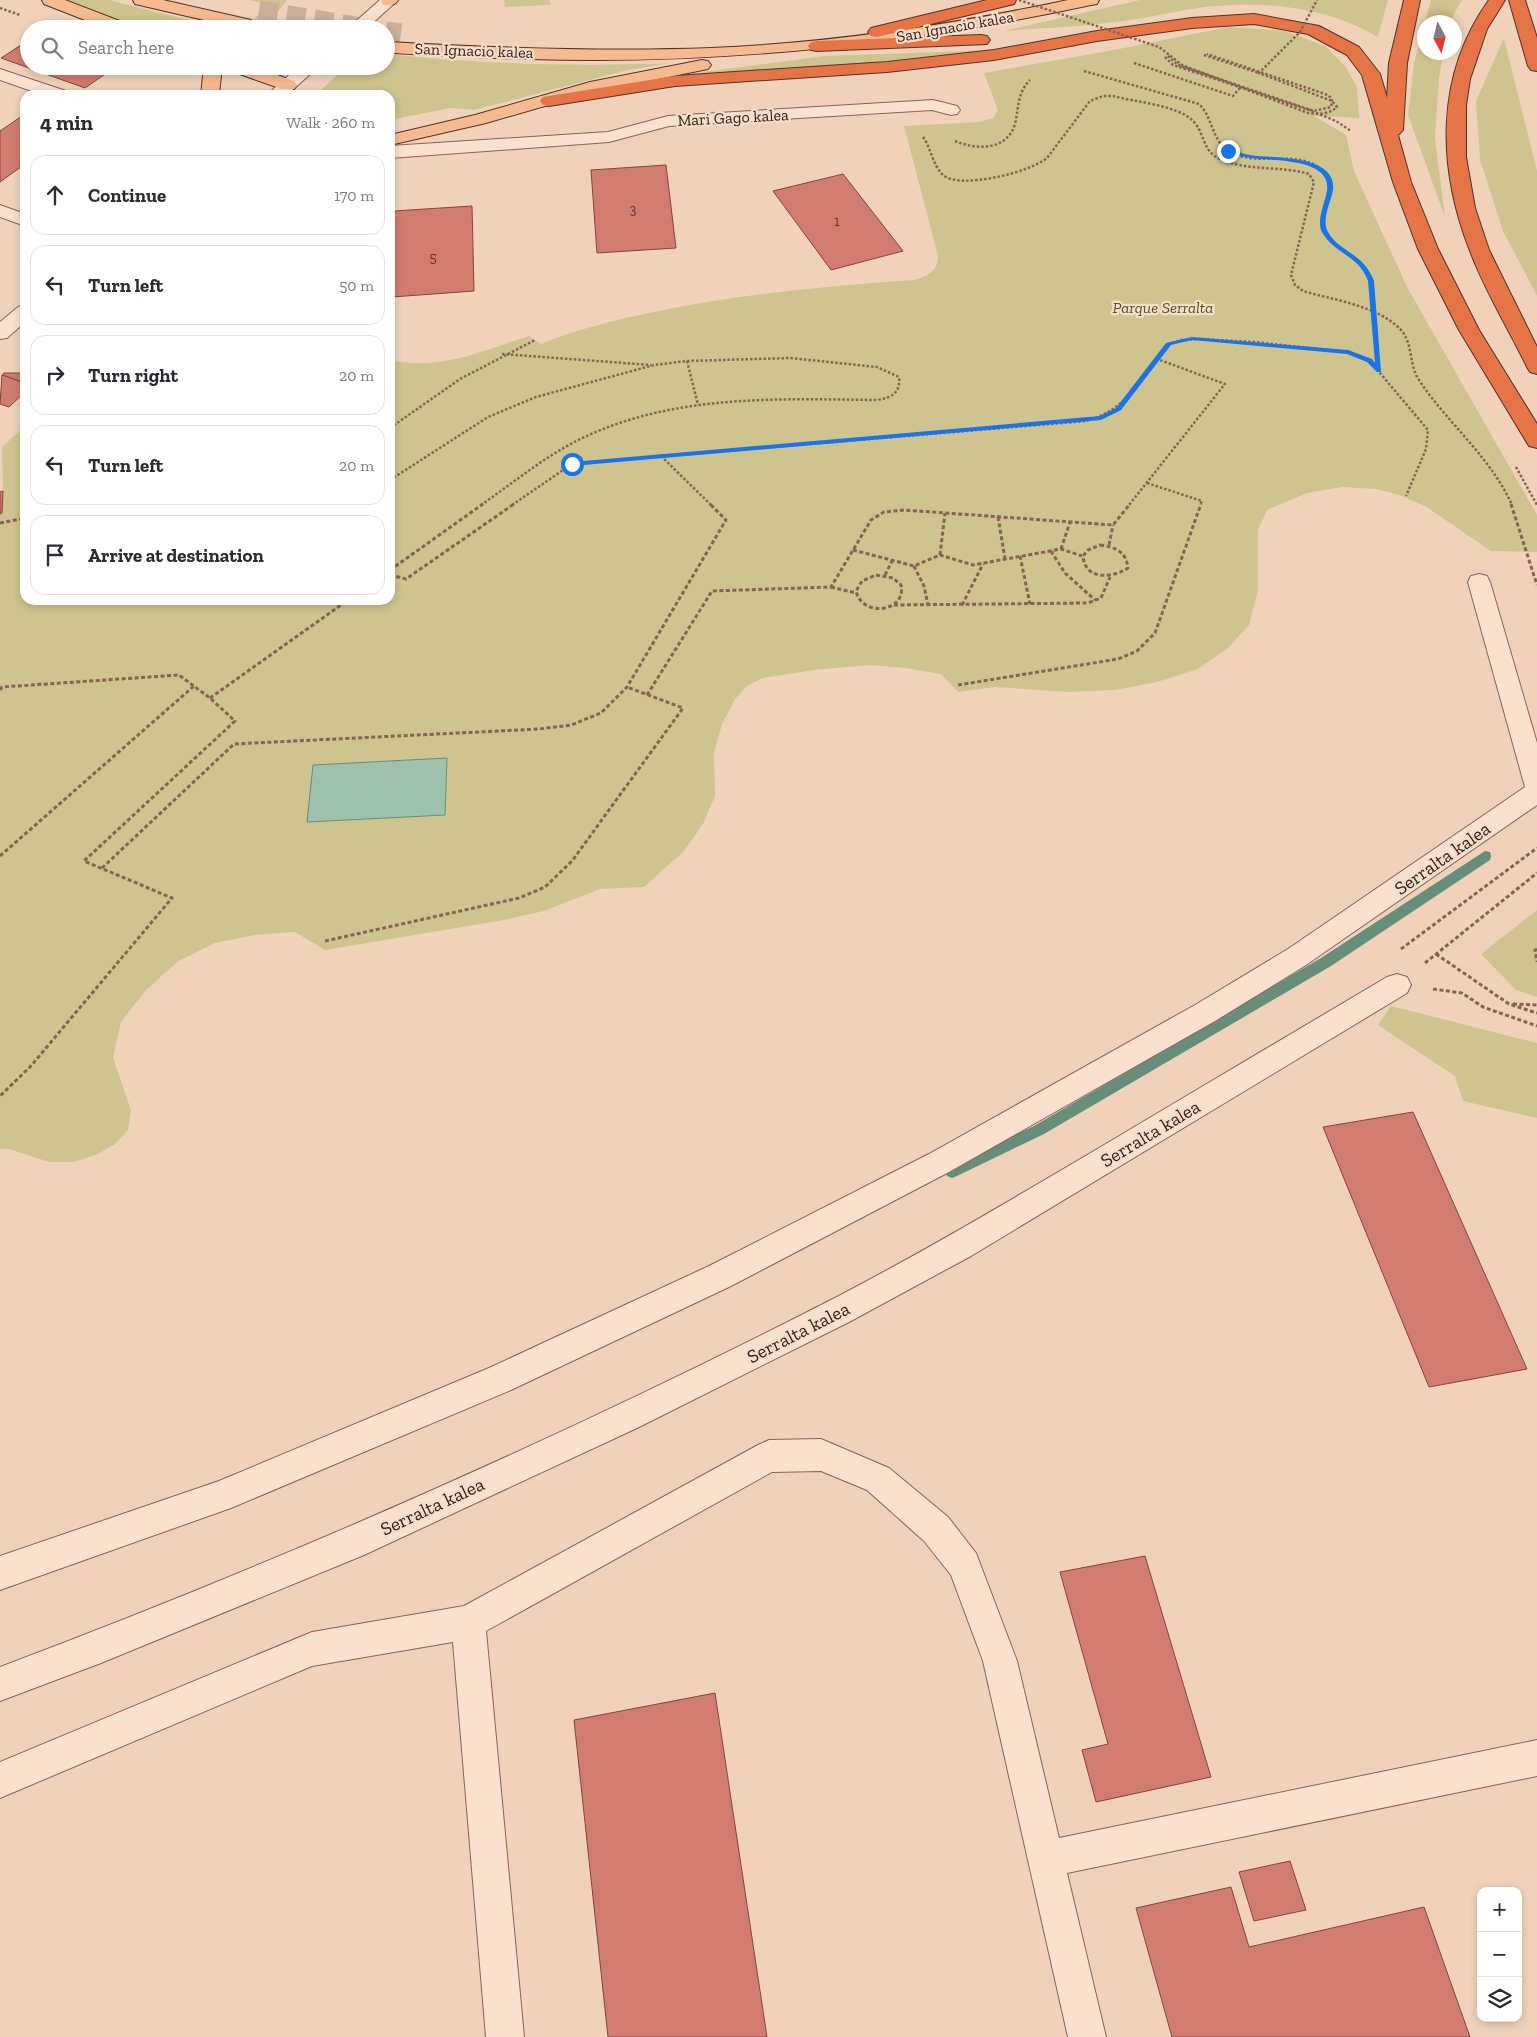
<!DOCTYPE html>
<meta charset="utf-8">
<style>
body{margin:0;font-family:"Zilla Slab",serif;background:#f2f2f3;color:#2b2b33}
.controls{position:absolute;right:15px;bottom:15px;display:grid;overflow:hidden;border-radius:10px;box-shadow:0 2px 8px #0003}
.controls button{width:45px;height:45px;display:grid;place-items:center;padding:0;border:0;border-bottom:1px solid #e1e1e2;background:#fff;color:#2b2b33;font:25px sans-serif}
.compass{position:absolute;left:1417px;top:15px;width:45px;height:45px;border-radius:50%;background:#fff;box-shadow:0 2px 8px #0003;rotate:173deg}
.stop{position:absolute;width:15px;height:15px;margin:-11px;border:4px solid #1a73e8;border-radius:50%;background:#fff}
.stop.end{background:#1a73e8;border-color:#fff;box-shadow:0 1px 5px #0008}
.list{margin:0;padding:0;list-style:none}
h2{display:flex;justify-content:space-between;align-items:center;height:65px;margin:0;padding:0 20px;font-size:21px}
h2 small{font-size:16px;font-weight:400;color:#7c7c81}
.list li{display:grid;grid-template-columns:32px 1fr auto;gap:15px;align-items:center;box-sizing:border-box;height:80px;margin:0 10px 10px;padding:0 10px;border:1px solid #e1e1e2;border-radius:15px}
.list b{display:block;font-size:19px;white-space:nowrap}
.list em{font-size:16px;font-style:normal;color:#7c7c81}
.icon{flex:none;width:28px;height:28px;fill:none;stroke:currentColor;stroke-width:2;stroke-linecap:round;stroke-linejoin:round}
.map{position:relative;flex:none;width:1537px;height:2037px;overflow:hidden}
.search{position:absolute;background:#fff;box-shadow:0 2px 8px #0003;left:20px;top:20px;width:375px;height:55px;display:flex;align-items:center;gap:12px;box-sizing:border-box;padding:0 18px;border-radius:28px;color:#7c7c81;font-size:19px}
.panel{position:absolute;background:#fff;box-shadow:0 2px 8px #0003;left:20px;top:90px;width:375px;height:515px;border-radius:15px}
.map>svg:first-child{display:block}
</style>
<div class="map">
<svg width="1537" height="2037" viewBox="0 0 1537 2037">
<rect width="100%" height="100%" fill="#f0d2bb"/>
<g fill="#cec48f">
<polygon points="65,0 109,0 224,29 142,29"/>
<polygon points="249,0 286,0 287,1 262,29 242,29 271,5"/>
<polygon points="504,0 549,0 551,5 505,7"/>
<path d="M1140 0H1388L1378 37C1325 6 1265 1 1205 7 1174 11 1145 19 1114 22 1078 27 1041 28 1004 31Z"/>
<polygon points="1431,0 1462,0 1449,22 1425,22"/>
<polygon points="1424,24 1424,52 1443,53 1439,79 1435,138 1445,217 1408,115 1414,63"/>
<path d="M1228 27 1285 31 1325 46 1345 66 1357 87 1359 118 1314 116 1346 135 1354 171 1407 287 1537 515V552L1491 551 1425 506 1399 495 1376 489 1342 487 1307 493 1267 510 1258 530V590L1249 625 1228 648 1198 669 1157 682 1115 690 1068 692 996 687 958 692 941 674 905 668 870 665 814 670 763 678 747 686 735 699 722 724 714 753 715 796 703 824 684 851 644 887 600 889 544 911 504 920 325 950 295 932 255 935 215 943 177 962 145 991 121 1022 113 1058 131 1110 128 1130 114 1145 96 1155 73 1162H49L9 1149H0V516L3 491 2 447 25 426V600H390V360C440 371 481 351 529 336L541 344C577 329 615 320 654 312 739 294 827 286 914 280 927 276 938 272 938 256L904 126 980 122 993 118 998 110 984 73 1114 50Z"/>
<polygon points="1504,38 1537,171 1537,296 1503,231 1480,160 1476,101"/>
<polygon points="993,50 848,65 644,80 825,56"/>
<path d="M386 54C481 64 576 67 671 63L628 70 474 110 450 108 390 120V95H316L346 66H386Z"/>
<polygon points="1537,910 1537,997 1516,990 1481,954"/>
<polygon points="1391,1006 1537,1043 1537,1118 1463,1101 1455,1076 1378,1025"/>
</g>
<polygon fill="#a0c0ae" stroke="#678e7a" points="447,758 445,815 307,822 313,765"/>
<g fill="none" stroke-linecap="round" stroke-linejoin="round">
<polygon fill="#678e7a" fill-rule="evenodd" points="1485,851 1490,852 1491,856 1490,860 1331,966 1044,1134 957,1176 952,1178 947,1176 945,1171 947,1166 1034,1126 1321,958"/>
</g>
<g fill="#d07d6f" stroke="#884339">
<polygon points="29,40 29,66 117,66 85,88 1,58"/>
<polygon points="25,114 25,164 0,182 0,131"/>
<polygon points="666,165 676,248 597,253 591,170"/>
<polygon points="843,174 903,251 831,270 773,191"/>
<polygon points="472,206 474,291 392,297 394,211"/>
<polygon points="4,373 25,373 25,383 2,375"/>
<polygon points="2,375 25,383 25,392 9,407 0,404"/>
<polygon points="3,491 2,513 0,514 0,492"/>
<polygon points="1413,1112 1527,1369 1429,1387 1323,1127"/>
<polygon points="1145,1556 1211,1777 1096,1802 1082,1750 1108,1744 1060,1572"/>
<polygon points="715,1693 767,2037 608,2037 574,1720"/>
<polygon points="1290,1861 1306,1910 1254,1921 1239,1872"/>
<polygon points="1231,1887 1249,1947 1424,1907 1470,2037 1172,2037 1136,1908"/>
</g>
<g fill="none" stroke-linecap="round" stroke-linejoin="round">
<g stroke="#cbae9b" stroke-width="19" stroke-dasharray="19 9" stroke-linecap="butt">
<polyline points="259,10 374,29"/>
<polyline points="386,31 401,33"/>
</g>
<g stroke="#886255" stroke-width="2">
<g id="minor">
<polygon points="380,0 398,0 366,29 347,29"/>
<polygon points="299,66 319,66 287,95 267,95"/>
<polygon points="0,69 66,91 69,95 43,95 0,80"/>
<polygon points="933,100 957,106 960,110 957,114 951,115 932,110 669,126 609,142 390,158 390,146 608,132 668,116"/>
<polygon points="0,205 25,214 25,226 0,217"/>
<polygon points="25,305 25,322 7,338 0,339 0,322 18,307"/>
<polygon points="1479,574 1487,576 1490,582 1537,743 1537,805 1306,965 1215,1021 949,1172 731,1286 511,1390 231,1508 0,1590 0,1556 219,1481 489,1368 709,1266 929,1154 1195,1005 1288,949 1525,787 1468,582 1471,576"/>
<path d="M1397 974 1407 977 1411 985 1407 993 971 1256 849 1322 637 1428 364 1555 101 1663 0 1701V1667C282 1561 559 1439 827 1302 920 1254 1009 1201 1099 1148 1195 1091 1291 1034 1387 977Z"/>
<polygon points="821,1439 889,1468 948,1517 976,1553 1017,1661 1059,1838 1537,1740 1537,1776 1067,1873 1106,2037 1068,2037 983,1661 951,1575 924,1541 867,1490 821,1471 772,1472 486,1631 524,2037 486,2037 453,1642 312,1666 0,1798 0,1762 312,1632 464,1606 758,1445 769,1440"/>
</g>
</g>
<g stroke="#54322a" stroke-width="2">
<g id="major">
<polygon points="42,0 65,0 130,25 132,29 108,29 44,4"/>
<polygon points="133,0 163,0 251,20 254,24 251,28 243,29 135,4"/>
<path d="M381 0H398C394 6 390 6 383 5Z"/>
<path d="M1068 0H1099L1097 4 1091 5C905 45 719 65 529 59 497 58 464 57 431 55 417 54 401 54 386 52V42H389C496 48 604 52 711 48 831 43 950 25 1068 0Z"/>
<polygon points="702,60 708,61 711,65 708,69 593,92 486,123 390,145 390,135 475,115 590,82"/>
<polygon points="204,66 222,66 219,95 201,95"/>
<polygon points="225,66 252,66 294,81 297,85 294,89 282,89 228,70"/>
</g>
</g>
<g stroke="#54322a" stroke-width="2">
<g id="highway">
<polygon points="987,0 1016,0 1014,4 877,37 871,36 868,32 871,28"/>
<polygon points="1404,0 1420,0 1407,63 1403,130 1398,135 1411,182 1438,249 1479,330 1537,424 1537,448 1529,446 1459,330 1418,249 1393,182 1362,75 1347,55 1308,34 1254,24 1192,28 1097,41 994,60 887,72 675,86 549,106 543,105 540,101 543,97 549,96 675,76 887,62 994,50 1097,31 1192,18 1254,14 1319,26 1359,47 1380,74 1387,98 1389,63"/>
<path d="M1489 0H1505L1487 29 1470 79 1466 105V157L1475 208 1489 250 1537 347V374L1530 372 1527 367C1508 328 1485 291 1470 251 1437 167 1435 75 1489 0Z"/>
<polygon points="1509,0 1525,0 1537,38 1537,71 1531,70 1528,66"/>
<polygon points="981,35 987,36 990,40 987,44 817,51 811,50 808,46 811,42 817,41"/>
</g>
</g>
<g stroke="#886255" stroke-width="2.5" stroke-dasharray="2.5 2" stroke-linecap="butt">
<polyline points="0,8 20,15"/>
<polyline points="1204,55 1259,73"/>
<polyline points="1168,56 1178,65 1314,111 1331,107 1332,99 1328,95 1207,54"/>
<polyline points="1165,57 1173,65 1309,110 1336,121 1351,131"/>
<polyline points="1134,63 1233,96 1240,88"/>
<polyline points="162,66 178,72"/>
<path d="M1084 71 1199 104C1212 116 1212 139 1226 149 1253 169 1292 149 1318 167 1342 185 1318 205 1324 227 1329 249 1357 254 1367 273 1376 289 1377 350 1379 371"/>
<path d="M923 137C931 148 933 166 943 175 961 190 1030 172 1047 158L1090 101 1103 96H1113C1134 102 1178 105 1193 121 1205 133 1202 150 1218 158 1246 172 1280 165 1309 174L1314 182 1291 275 1295 285 1303 291C1333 300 1375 305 1399 328 1414 342 1408 364 1419 380 1448 424 1490 456 1512 505"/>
<path d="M955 141C976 150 1007 151 1015 124 1019 107 1017 93 1030 80"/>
<polyline points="502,354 651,365"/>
<polyline points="1157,359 1169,344 1181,340 1201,339 1254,342 1348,352 1369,360 1428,430 1426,449 1406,496"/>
<polyline points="687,361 698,405"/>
<polyline points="390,428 460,379 535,340"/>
<polyline points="661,456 711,505"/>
<polyline points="1516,467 1537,505"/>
<path d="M390 480 488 417 536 397 654 365 687 361 790 358 877 367 899 377C901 393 891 398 877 400 780 399 680 394 589 435 550 452 516 481 481 505"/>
<polyline points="1147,483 1202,501 1200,505"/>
<path d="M512 505 572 464 1086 421C1121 412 1137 387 1157 359L1225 384 1129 505"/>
</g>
<g stroke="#886255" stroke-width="3" stroke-dasharray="4 2.5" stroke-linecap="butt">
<polyline points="1511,504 1537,585"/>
<polyline points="998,517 1005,559"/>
<polyline points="0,523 25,518"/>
<path d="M1100 545C1115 547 1126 551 1128 568 1113 578 1085 581 1083 556L1088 550Z"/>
<polyline points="1109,545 1113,525"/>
<polyline points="1061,549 1070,522"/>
<polyline points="853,550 914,566 940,555 973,565 1061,549 1082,556"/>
<polyline points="1051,551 1065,573 1095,600"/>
<polyline points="940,555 945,513"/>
<polyline points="1020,556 1030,604"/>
<polyline points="914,566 924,586 928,605"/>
<polyline points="390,570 483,504"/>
<polyline points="390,575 406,579 514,504"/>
<path d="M876 575 893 578 901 585C907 612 862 618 856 591L862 581Z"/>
<polyline points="885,575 892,561"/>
<polyline points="831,587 856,593"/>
<polyline points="894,605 1088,603 1101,598 1110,577"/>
<polyline points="962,605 983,564"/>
<polyline points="958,685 1118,659 1137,651 1155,633 1201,504"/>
<polyline points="0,690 2,687 179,675 210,698 235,721 84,861 172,898 30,1067 0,1096"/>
<polyline points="647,695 712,591 831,587 871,520 884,512 904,510 1113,525 1130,504"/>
<polyline points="210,698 348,600"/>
<polyline points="0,856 194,686"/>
<polyline points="102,868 234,744 539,729 571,725 601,713 627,687 726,520 710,504"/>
<polyline points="325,941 519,898 545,887 572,861 683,708 627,687"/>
<polyline points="1401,949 1537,848"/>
<polyline points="1537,949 1535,950 1537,962"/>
<polyline points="1436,954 1509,1004 1537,1013"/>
<polyline points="1425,963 1537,873"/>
<polyline points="1433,989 1462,993 1483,1007 1537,1026"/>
<polyline points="1513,1004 1537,1005"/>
</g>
<use href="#minor" fill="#fae1cf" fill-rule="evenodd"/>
<use href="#major" fill="#f6ba90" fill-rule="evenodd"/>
<use href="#highway" fill="#e57446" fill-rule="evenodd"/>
<path stroke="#886255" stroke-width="2.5" stroke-dasharray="2.5 2" stroke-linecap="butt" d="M1019 0 1159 47 1182 65 1308 113C1319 114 1328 115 1337 107L1332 101 1259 73 1300 32 1317 0"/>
</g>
<path fill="#1a73e8" d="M1228 149C1235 151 1243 154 1250 155 1273 159 1337 154 1333 190 1331 202 1321 220 1328 232 1340 253 1363 252 1374 281L1381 372H1377L1367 362 1347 354 1192 340 1171 345 1121 410 1101 420 572 466 568 464 572 462 1100 416 1116 408 1166 343 1192 337 1348 350 1372 359 1375 363 1368 281C1359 255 1334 254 1322 232 1316 221 1325 203 1327 191 1332 158 1273 161 1252 158 1243 157 1235 154 1226 152Z"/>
<g text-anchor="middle" stroke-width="4.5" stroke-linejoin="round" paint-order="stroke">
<g font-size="14" fill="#5c372f">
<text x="633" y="214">3</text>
<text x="837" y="226">1</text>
<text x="433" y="262">5</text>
</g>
<g font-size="16" fill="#36201a" stroke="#f7decb">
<text transform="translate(955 26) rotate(-10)" y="6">San Ignacio kalea</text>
<text transform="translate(474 50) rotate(2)" y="6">San Ignacio kalea</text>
<text transform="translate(733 117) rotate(-3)" y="6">Mari Gago kalea</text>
</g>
<g font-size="16" font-style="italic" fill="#535220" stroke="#f7decb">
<text x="1163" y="313">Parque Serralta</text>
</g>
<g font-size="19" fill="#36201a" stroke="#f7decb">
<text transform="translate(1442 858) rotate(-35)" y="7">Serralta kalea</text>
<text transform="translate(1150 1133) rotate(-31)" y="7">Serralta kalea</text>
<text transform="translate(798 1332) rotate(-27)" y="7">Serralta kalea</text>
<text transform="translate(432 1506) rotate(-25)" y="7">Serralta kalea</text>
</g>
</g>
</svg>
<div class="controls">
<button>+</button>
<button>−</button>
<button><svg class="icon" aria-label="layers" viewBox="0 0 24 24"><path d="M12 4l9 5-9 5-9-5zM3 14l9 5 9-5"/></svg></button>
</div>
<svg class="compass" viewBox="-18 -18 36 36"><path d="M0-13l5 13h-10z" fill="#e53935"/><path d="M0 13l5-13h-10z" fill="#7c7c81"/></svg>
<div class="stop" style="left:572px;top:464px"></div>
<div class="stop end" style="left:1228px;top:151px"></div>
<div class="search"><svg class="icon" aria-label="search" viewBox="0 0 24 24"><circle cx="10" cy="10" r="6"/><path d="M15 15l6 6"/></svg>Search here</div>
<section class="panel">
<h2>4 min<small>Walk · 260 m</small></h2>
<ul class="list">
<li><svg class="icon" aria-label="ahead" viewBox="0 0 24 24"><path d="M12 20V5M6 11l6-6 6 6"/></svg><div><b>Continue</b></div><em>170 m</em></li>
<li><svg class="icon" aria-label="left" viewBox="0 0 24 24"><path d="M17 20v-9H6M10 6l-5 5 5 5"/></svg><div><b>Turn left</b></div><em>50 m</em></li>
<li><svg class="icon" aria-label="right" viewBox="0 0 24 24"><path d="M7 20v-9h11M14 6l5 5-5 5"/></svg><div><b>Turn right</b></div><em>20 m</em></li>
<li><svg class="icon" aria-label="left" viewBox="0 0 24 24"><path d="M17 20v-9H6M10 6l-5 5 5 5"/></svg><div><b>Turn left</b></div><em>20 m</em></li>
<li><svg class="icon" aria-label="arrive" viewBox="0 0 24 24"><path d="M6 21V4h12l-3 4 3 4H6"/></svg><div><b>Arrive at destination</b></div></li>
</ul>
</section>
</div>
